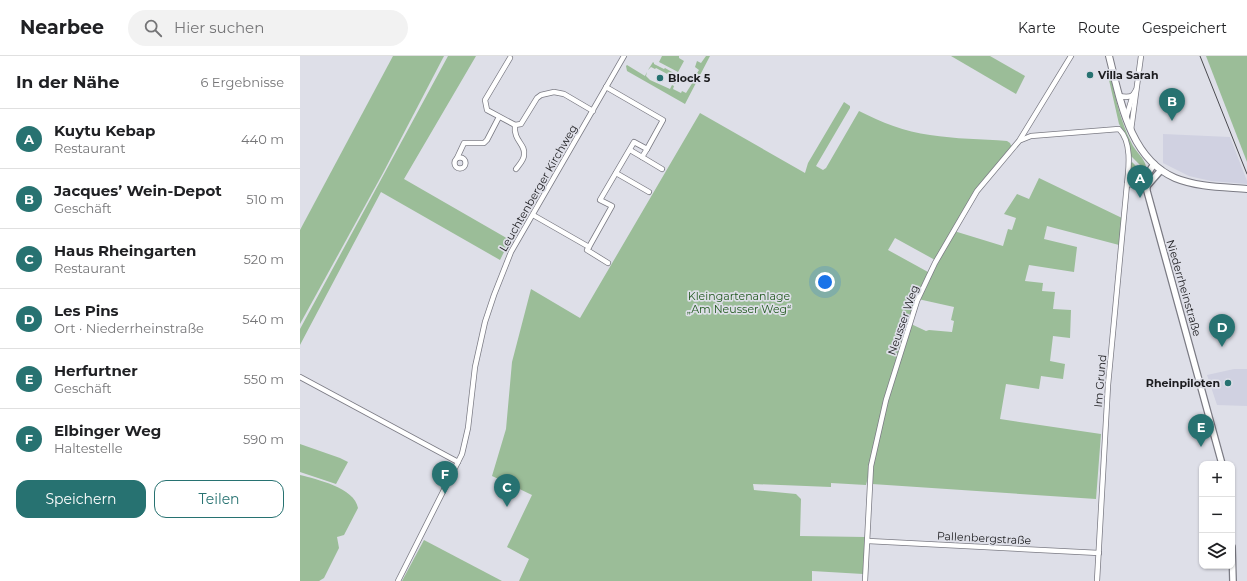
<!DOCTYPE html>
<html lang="de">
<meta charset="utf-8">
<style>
body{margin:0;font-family:Montserrat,sans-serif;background:#f2f2f2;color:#202124}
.controls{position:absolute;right:12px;bottom:12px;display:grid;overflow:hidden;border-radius:8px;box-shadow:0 1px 3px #0004}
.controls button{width:36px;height:36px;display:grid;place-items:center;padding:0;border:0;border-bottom:1px solid #e0e0e0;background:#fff;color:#202124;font:20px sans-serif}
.you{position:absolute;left:525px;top:226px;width:14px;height:14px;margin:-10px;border:3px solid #fff;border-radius:50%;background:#1a73e8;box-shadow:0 0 0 6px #1a73e833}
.badge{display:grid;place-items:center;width:26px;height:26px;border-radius:50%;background:#277271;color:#fff;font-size:13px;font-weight:700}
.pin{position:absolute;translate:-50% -33px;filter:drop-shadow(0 1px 2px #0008)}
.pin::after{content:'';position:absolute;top:21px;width:14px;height:12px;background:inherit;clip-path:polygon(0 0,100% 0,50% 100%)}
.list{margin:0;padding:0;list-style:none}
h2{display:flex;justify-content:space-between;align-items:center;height:52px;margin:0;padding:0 16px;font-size:17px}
h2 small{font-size:13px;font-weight:400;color:#757577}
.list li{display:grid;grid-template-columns:26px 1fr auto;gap:12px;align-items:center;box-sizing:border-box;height:60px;padding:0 16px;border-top:1px solid #e0e0e0}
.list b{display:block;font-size:15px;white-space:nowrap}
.list p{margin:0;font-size:13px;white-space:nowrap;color:#757577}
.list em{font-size:13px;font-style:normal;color:#757577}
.actions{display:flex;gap:8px;padding:12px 16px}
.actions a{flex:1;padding:9px 0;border:1px solid #277271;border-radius:12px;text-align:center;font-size:14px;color:#277271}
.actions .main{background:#277271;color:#fff}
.icon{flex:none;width:22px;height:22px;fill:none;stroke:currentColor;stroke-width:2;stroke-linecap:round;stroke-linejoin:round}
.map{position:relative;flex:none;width:947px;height:525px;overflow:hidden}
header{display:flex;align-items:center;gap:24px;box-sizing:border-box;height:56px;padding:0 20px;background:#fff;border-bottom:1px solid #e0e0e0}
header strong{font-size:19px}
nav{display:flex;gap:22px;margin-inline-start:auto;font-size:14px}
.search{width:280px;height:36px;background:#f2f2f2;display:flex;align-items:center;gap:10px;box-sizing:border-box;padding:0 14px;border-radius:22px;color:#757577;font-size:15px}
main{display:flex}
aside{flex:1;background:#fff}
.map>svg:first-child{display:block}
</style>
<header>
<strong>Nearbee</strong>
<div class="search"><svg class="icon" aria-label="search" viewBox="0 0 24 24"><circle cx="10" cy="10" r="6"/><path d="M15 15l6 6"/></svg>Hier suchen</div>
<nav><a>Karte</a><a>Route</a><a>Gespeichert</a></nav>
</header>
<main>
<aside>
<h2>In der Nähe<small>6 Ergebnisse</small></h2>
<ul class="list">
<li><span class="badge">A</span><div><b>Kuytu Kebap</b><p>Restaurant</p></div><em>440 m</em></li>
<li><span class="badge">B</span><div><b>Jacques’ Wein-Depot</b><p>Geschäft</p></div><em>510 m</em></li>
<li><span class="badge">C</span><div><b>Haus Rheingarten</b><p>Restaurant</p></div><em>520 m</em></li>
<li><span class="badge">D</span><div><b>Les Pins</b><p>Ort · Niederrheinstraße</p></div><em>540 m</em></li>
<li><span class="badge">E</span><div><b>Herfurtner</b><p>Geschäft</p></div><em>550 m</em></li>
<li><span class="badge">F</span><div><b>Elbinger Weg</b><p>Haltestelle</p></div><em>590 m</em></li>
</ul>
<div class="actions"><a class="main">Speichern</a><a>Teilen</a></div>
</aside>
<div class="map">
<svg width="947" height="525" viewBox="0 0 947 525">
<rect width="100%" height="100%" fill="#dedfe8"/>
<g fill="#d0d1e1">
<polygon points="863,78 930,81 947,125 947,128 911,125 889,120 863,107"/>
<polygon points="934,313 947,313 947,350 917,349 907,319"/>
</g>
<g fill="#9bbd98">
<polygon points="93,0 144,0 83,117 0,268 0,174"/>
<polygon points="148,0 176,0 104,123 210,184 200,204 81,136 0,289 0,273"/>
<polygon points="362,0 379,0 379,2 384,5 378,16 359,6"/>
<polygon points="406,0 410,0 385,48 327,15 326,10 327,9 345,20 347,16 346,20 350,24 370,33 372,29 374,30 373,33 381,37 382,35 386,37 398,18 397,17 399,14 395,11 397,5 401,7"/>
<polygon points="651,0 690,0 725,20 716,38"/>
<polygon points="906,0 947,0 947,106"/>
<polygon points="353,6 354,7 354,8 364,13 365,12 379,20 375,28 373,27 375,23 371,21 371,20 356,12 355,13 351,11 348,14"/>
<path d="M811 23C816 44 821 66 831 86 835 96 848 104 846 115L831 100 826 79 819 68 809 24Z"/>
<path d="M544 46 550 50V52L516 110 523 114 526 112 559 55C581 66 605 76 630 79 655 83 682 83 707 85L710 87 712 92 675 135 635 204 595 182 588 194 628 216 603 283 566 429 531 427V431L453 428 454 434 496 438 501 443 500 480 565 481 563 518 512 515V525H219L229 503 207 491 232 439 192 420 206 373 212 306 231 233 280 262 400 57 505 117 508 107Z"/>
<polygon points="832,106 841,115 839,126 832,124 830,121 830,108"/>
<path d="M739 122 822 162 819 189 747 170 744 183 777 191 774 216 729 209 725 225 743 227 742 235 755 236 753 253 771 254 770 282 753 280 750 305 765 308 763 323 741 320 739 333 706 328 700 363 801 378 796 443 572 428C574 374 595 320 611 268L626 275 629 274 652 276 654 265 651 264 654 251 618 243 654 175 703 190 708 173 712 174 716 162 704 158 717 138 729 143Z"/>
<polygon points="0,388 40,402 48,406 36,428 0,416"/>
<path d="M0 419C16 423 55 432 58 452L44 479 37 481 39 492 24 522 19 525H0Z"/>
<polygon points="124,484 202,525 102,525"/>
</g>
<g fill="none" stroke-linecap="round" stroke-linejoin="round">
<g stroke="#7b7b84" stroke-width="6">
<g id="minor">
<polyline points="210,2 185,44 187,54 215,69 221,68 237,42 241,39 254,36 264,38 293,55"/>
<path d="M819 40C824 41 829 42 833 39"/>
<polyline points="826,62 833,39 836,34"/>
<path d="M215 69C213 85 226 88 224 99 224 104 219 109 216 113"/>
<polyline points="831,74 841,0"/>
<path d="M721 84 731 80 819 73C832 86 829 111 827 128L847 130"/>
<polyline points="330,94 342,101 347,93"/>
<polyline points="342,101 362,113"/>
<circle cx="160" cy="107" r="5.5"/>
<polyline points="157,102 164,87 184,87 187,84 199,61"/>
<polyline points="316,117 349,136"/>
<polyline points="233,159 289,191 312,150 300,144 334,86 347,93 363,64 306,31"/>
<polyline points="289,191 287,194 308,207"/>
<polyline points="0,321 158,406"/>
<polyline points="568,485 799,497"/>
<polyline points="98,525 162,398 168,372 175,311 185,266 194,239 211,196 324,0"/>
<polyline points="565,525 571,410 586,344 617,245 635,207 677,135 719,85 771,0"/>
<polyline points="797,525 808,329 827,128"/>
</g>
</g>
<g stroke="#7b7b84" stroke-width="8">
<g id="tertiary">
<path d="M854 108C846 120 846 121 847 135L922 408"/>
<polyline points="847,130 861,114"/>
<polyline points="932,491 933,525"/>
</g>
</g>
<g stroke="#7b7b84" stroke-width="8">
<path id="secondary" d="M809 0C820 43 829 102 875 122 897 131 923 131 947 133"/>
</g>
<use href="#minor" stroke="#fff" stroke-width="4.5"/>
<use href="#tertiary" stroke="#fff" stroke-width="5.5"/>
<use href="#secondary" stroke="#fff" stroke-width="6"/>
<polyline stroke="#4a4a4f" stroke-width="1" points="900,0 947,118"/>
</g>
<g fill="#277271" stroke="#dedfe8" stroke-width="1.5">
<circle cx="790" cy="19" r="4"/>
<circle cx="360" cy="22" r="4"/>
<circle cx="928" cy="327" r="4"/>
</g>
<g text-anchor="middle" stroke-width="3.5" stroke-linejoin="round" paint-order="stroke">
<g font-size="11" font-weight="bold" fill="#1c1c1f" stroke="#dedfe8" text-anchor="start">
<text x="798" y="23">Villa Sarah</text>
<text x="368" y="26">Block 5</text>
<text x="920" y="331" text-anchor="end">Rheinpiloten</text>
</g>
<g font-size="11" fill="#1c1c1f" stroke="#dedfe8">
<text transform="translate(238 132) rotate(-60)" y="4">Leuchtenberger Kirchweg</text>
<text transform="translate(884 232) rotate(74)" y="4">Niederrheinstraße</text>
<text transform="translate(603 264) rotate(-71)" y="4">Neusser Weg</text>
<text transform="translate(800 325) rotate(-85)" y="4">Im Grund</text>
<text transform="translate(684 482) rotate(3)" y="4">Pallenbergstraße</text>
</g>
<g font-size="11" fill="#20591e" stroke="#dedfe8">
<text x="439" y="244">Kleingartenanlage<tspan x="439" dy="13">„Am Neusser Weg“</tspan></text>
</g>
</g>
</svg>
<div class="controls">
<button>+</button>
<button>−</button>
<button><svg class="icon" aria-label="layers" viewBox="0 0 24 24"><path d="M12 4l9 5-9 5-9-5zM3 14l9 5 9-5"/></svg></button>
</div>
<div class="you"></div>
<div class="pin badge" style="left:840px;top:142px">A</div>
<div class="pin badge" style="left:872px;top:65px">B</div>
<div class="pin badge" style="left:207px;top:451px">C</div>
<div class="pin badge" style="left:922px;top:291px">D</div>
<div class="pin badge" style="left:901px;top:391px">E</div>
<div class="pin badge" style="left:145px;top:438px">F</div>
</div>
</main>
